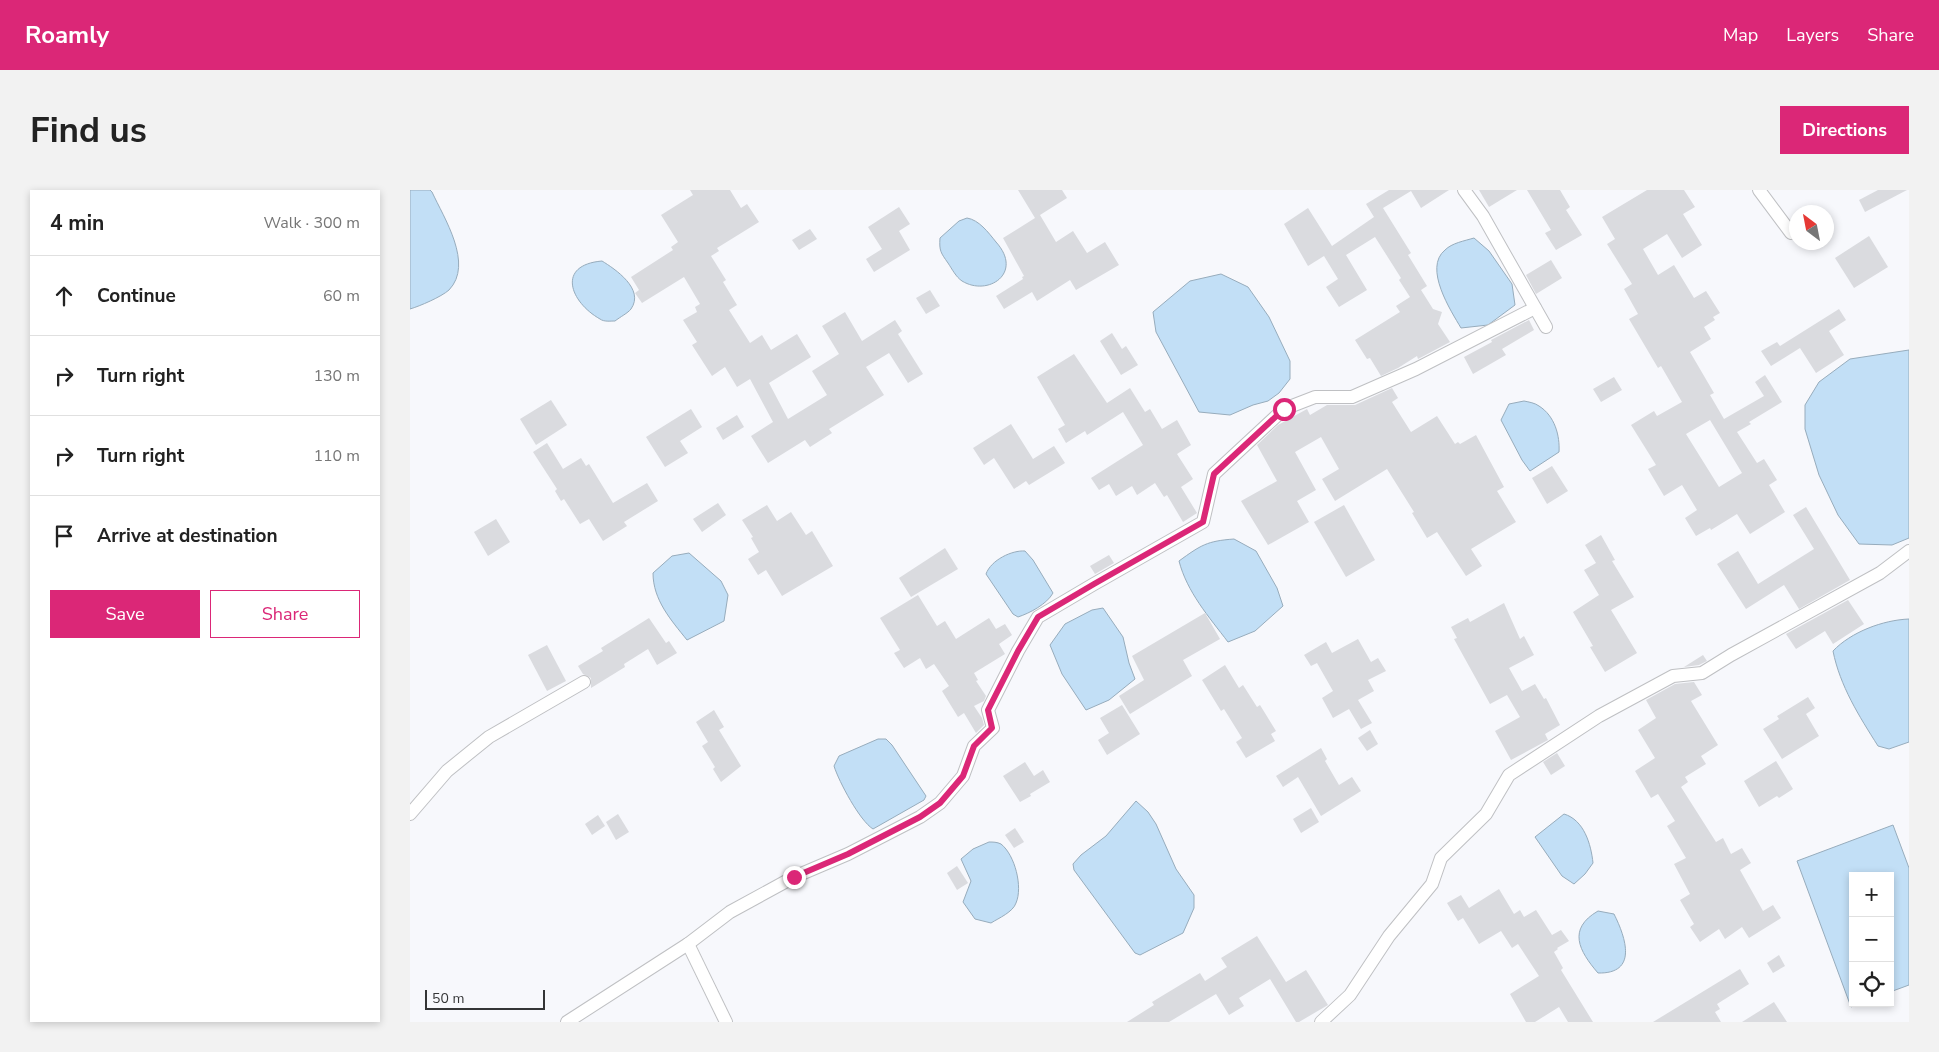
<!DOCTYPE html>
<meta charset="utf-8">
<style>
body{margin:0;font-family:"Nunito Sans",sans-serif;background:#f2f2f2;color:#222}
.controls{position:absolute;right:15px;bottom:15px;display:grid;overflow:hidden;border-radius:0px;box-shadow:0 2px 8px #0003}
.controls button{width:45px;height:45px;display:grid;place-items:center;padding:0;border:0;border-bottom:1px solid #e0e0e0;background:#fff;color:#222;font:25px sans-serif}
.compass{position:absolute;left:1379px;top:15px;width:45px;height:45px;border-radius:50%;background:#fff;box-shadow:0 2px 8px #0003;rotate:328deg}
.scale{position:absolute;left:15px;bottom:12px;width:120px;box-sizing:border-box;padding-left:5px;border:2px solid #343536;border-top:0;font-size:14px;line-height:18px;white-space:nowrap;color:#343536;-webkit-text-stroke:4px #f7f8fc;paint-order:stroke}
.stop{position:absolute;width:15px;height:15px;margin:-11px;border:4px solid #db2777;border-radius:50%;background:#fff}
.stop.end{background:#db2777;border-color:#fff;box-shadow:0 1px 5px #0008}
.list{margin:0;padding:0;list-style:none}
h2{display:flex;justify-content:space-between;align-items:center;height:65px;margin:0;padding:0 20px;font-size:21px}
h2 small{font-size:16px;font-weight:400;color:#767676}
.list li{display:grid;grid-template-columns:32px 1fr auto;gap:15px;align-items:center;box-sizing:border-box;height:80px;padding:0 20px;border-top:1px solid #e0e0e0}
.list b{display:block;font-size:19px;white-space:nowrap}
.list em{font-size:16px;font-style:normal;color:#767676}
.actions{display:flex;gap:10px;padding:15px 20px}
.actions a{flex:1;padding:11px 0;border:1px solid #db2777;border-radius:0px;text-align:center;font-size:18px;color:#db2777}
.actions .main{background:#db2777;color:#fff}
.icon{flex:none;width:28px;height:28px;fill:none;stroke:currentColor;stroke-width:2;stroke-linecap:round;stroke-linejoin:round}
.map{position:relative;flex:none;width:1499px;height:832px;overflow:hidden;border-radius:0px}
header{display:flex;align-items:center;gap:30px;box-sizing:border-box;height:70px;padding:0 25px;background:#db2777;color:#fff}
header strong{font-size:24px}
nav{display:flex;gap:28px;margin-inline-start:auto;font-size:18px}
.intro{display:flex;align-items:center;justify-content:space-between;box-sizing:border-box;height:120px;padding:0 30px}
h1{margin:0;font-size:35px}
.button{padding:12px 22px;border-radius:0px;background:#db2777;color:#fff;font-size:18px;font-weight:700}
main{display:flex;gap:30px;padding:0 30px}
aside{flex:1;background:#fff;border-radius:0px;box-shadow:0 2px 8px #0003}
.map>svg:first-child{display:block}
</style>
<header>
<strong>Roamly</strong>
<nav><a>Map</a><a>Layers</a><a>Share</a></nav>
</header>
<div class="intro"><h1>Find us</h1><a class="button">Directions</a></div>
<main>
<aside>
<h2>4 min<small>Walk · 300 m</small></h2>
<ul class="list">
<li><svg class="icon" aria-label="ahead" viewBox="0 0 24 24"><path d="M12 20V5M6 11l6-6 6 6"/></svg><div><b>Continue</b></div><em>60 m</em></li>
<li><svg class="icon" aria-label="right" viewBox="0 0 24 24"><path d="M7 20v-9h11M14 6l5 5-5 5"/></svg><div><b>Turn right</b></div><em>130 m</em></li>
<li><svg class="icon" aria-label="right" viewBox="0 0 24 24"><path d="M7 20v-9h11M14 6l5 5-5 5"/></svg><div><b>Turn right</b></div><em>110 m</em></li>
<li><svg class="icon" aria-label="arrive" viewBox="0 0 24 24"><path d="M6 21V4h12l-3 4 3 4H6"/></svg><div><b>Arrive at destination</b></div></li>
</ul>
<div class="actions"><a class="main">Save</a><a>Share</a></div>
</aside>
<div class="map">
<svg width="1499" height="832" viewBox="0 0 1499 832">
<rect width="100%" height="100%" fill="#f7f8fc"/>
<g fill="#c2dff6" stroke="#97acbc">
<path d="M0 0H20L22 2C34 28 64 74 39 100 31 107 10 116 0 119Z"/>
<path d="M557 28C569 30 578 42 586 52 614 83 578 107 552 91 546 87 542 79 538 73 531 63 529 61 530 48L549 31Z"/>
<path d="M1064 48 1079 61 1102 94 1105 115 1078 135 1051 138C1041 121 1013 78 1035 60 1042 53 1054 51 1064 48Z"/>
<path d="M192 71C205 79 235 99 221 119 218 123 210 127 205 131 200 131 194 132 190 129 160 112 146 75 192 71Z"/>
<polygon points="811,84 838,97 859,127 880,171 880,189 869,203 858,211 843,215 820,225 789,222 746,142 743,122 780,91"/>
<polygon points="1499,160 1499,348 1482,355 1449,354 1428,325 1409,285 1395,239 1395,215 1409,192 1440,169"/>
<path d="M1114 211C1119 212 1125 213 1129 216 1145 226 1150 246 1149 262L1120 281 1112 270 1091 230 1099 214Z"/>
<path d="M824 349 846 361 867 398 873 416 845 441 818 452C799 427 777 402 769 371 791 355 797 351 824 349Z"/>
<path d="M615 361 623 370 643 403C637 414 620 423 608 427L603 424 576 384C581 370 602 360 615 361Z"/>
<path d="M279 363 311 391 318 405 314 431 277 450C261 430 243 410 243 383L262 366Z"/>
<polygon points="693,418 713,447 719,473 725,489 699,510 676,520 652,484 640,455 655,434 682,420"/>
<path d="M1499 429V552L1479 559 1468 556C1449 526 1430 496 1423 461 1441 442 1473 430 1499 429Z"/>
<path d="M468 549H476L482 555 516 606 514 610 463 639C450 631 429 592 424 576L429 566Z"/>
<polygon points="726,611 738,622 746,634 766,679 784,705 784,718 773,743 730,765 725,763 664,680 663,674 671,665 696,646"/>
<path d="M1154 624C1174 630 1181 654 1183 673L1175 684 1164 694 1152 686 1125 647Z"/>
<polygon points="1483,635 1499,678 1499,795 1480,802 1480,686 1443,686 1443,813 1450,813 1441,817 1387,671"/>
<path d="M579 652C583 652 587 652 591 654 605 665 613 697 606 713 603 722 589 728 581 733L565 729 553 712 561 691 551 669 563 659Z"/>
<path d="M1188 721 1204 724C1216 748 1228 784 1188 783 1169 761 1157 739 1188 721Z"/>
</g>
<g fill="#dadbdf" fill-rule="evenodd">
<polygon points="280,0 320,0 331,18 337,14 349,32 307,58 309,61 301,66 316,90 313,92 327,115 319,120 340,153 352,145 361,160 387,144 401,167 359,193 378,229 417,205 402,181 429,164 412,136 435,122 452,151 485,130 492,141 488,144 513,184 498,193 479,163 456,177 474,205 419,239 422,243 400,257 395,250 358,273 341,246 363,232 340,189 327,197 315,177 302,186 282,155 287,152 273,130 287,122 285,117 290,114 274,87 232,113 225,103 229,100 221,87 263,60 261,57 268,52 251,25 283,5"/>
<polygon points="608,0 652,0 657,8 630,25 646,52 663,41 677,63 695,52 709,75 666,100 660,90 627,111 622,102 594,119 586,106 613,89 612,87 614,86 593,48 625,28"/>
<polygon points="979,0 1039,0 1011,18 1001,1 973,18 1001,63 998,65 1017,96 1011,100 1023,119 1032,122 1028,134 1040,152 1008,169 1007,166 988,178 971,186 960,168 957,169 945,150 990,122 986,116 1000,107 989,90 991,88 965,47 936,65 957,100 929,117 916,97 928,89 914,66 898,76 874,34 898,18 922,56 964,27 956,14"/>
<polygon points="1069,0 1107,0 1079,17"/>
<polygon points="1117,0 1150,0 1160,17 1156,20 1172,45 1146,60 1135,43 1141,40"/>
<path d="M1237 0H1274L1285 17 1273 24 1292 55 1272 68 1257 44 1233 59 1248 85 1264 75 1284 108 1296 101 1310 123 1303 127 1305 130 1294 137 1301 149 1280 162 1304 203 1300 205 1314 229 1354 206 1345 192 1355 185 1372 212 1339 232 1341 234 1327 242 1347 273 1354 269 1367 290 1359 295 1375 322 1340 344 1327 324 1301 340 1300 338 1286 346 1275 328 1287 320 1272 295 1254 306 1238 279 1246 275 1221 235 1244 221 1247 226 1272 212 1251 176 1248 178 1219 129 1228 124 1214 99 1222 94 1197 54 1205 49 1192 27ZM1300 230 1332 283 1309 297 1276 244Z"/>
<polygon points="1468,0 1497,0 1455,22 1449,10"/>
<polygon points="489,17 500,34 489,41 500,60 464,82 456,69 472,59 458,37"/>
<polygon points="400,39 407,49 389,60 382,50"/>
<polygon points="1459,46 1478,77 1444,98 1425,68"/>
<polygon points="1141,70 1152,88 1126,104 1116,85"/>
<polygon points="520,100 530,116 516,124 506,108"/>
<polygon points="1429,119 1436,130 1419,141 1434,165 1406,183 1390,158 1361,176 1351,161 1367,152 1370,156"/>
<polygon points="1119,130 1124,140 1092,159 1096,165 1063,184 1054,167 1082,152 1081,150"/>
<polygon points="702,143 712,159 716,156 728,175 711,185 690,151"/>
<polygon points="664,164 697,213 720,198 735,222 740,219 752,239 767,230 781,255 767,264 783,289 771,297 787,323 773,332 757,305 754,307 745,293 727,305 722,296 706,306 699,294 689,300 681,288 733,255 713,222 677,245 675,241 656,253 648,239 655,235 627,187"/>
<polygon points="1204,187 1212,200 1191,212 1183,199"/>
<polygon points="982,198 988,208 982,212 1001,242 1027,226 1045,254 1048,252 1050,254 1066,245 1094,297 1087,301 1106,332 1061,359 1072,376 1056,386 1027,342 1017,348 1002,323 1004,322 977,279 925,311 912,289 929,279 911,247 885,262 906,300 887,311 899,332 858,355 831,311 867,291 847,255 868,235 897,219 900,225 917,215 945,215"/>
<polygon points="141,210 157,235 126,255 110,229"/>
<polygon points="281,219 292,237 270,251 278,263 255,277 236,247"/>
<polygon points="327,225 334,237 313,250 306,238"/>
<polygon points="601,234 623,269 644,256 655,273 619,295 616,291 604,299 584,268 574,275 563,258"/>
<polygon points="137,253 153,279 171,268 176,276 179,274 203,313 237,293 248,311 214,332 217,336 193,351 179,329 170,334 154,309 151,311 145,301 147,299 123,262"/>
<polygon points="1142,276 1158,301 1137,314 1122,288"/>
<polygon points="308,313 316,325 292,342 283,329"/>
<polygon points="357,315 367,331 381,322 396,345 402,341 423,376 372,406 356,380 348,385 338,369 349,362 341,348 343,347 332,330"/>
<polygon points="934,315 965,370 936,387 904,332"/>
<polygon points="1396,317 1440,390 1389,419 1374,395 1336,419 1307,374 1328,361 1348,394 1404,359 1383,325"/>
<polygon points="86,329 100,352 78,366 64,342"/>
<polygon points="1191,345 1205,370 1202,371 1224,407 1201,420 1227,463 1195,482 1180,457 1183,456 1163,422 1189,405 1174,380 1186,373 1175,355"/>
<polygon points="535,358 548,379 501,407 489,388"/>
<polygon points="699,365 704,373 685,384 680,376"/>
<polygon points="508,405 527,436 535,431 546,449 579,428 586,439 595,434 602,445 589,454 595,464 564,483 568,490 566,491 576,506 574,511 564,516 572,528 574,535 566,543 554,523 548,527 532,501 539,496 524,474 516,479 510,468 494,478 484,463 490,460 470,428"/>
<polygon points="1438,410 1454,434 1423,454 1415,441 1386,459 1376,444"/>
<polygon points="1094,413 1110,449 1114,446 1124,465 1099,478 1112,501 1125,494 1134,509 1136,508 1150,535 1135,544 1138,550 1101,570 1085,541 1110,527 1097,505 1080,514 1044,449 1047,448 1041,437 1058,428 1060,432"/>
<polygon points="795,423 810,449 773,470 782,486 720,524 709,506 734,490 722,466"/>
<polygon points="239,428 256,453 259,451 267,463 247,475 238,459 214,474 215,477 181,498 181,488 173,484 168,476 193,461 191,458"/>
<polygon points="948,449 961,472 968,468 976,481 958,490 964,501 948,510 962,533 951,539 939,519 923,528 912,508 923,501 907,473 901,476 894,465 916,452 922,463"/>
<polygon points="137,455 156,491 137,501 118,465"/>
<polygon points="1293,465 1297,471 1289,475 1274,477"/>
<polygon points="815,475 829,498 833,495 847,517 850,515 866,541 861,544 865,551 836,568 826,552 832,548 814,519 811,521 792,490"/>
<polygon points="1284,492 1292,505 1281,511 1308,555 1291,566 1296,574 1275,587 1278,592 1271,597 1306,652 1313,648 1321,664 1332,658 1341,673 1330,680 1353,721 1363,715 1371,728 1339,748 1332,737 1315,749 1309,739 1290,752 1280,737 1284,734 1270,710 1280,704 1264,674 1276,668 1257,636 1265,631 1248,604 1241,608 1225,581 1245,568 1228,540 1246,528 1236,510 1265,494"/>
<polygon points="1398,507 1405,518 1396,524 1409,546 1372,569 1353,539 1369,529 1367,526"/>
<polygon points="712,515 730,544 697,565 688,550 699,543 690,528"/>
<polygon points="304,520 314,537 309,540 331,576 311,592 303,579 305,577 292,556 298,552 286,532"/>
<polygon points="960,540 968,554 957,561 948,548"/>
<polygon points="911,558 917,569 915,571 929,595 942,587 951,601 911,626 888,587 873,597 866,586"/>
<polygon points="1147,563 1155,576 1141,585 1133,572"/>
<polygon points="1366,571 1383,599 1369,608 1367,606 1349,617 1334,591"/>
<polygon points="615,572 624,586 633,580 640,592 620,604 621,606 610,612 593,586"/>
<polygon points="901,618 909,632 891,643 883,629"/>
<polygon points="208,624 219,642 206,650 196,632"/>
<polygon points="188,625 195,636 182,645 175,634"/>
<polygon points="605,638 614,652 604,658 595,645"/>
<polygon points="547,676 558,693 547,700 537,683"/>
<polygon points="1089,699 1104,724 1110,720 1114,727 1126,720 1142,745 1151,740 1159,751 1147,758 1148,759 1144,762 1153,778 1151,780 1183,832 1158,832 1149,817 1125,832 1116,832 1100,804 1129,786 1108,754 1102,758 1091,741 1069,754 1053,728 1048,731 1037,713 1051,705 1059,718"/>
<polygon points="847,746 876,792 896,780 918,815 889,832 886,832 860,789 829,808 834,816 819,825 806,804 759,832 717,832 744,815 742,812 790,783 795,791 817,777 811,768"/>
<polygon points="1369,765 1375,776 1363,783 1357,773"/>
<polygon points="1330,779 1339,794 1307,814 1310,819 1305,822 1311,832 1243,832"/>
<polygon points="1364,812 1377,832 1332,832"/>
</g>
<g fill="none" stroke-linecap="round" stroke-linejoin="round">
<g stroke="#bfc0c3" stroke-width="14">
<g id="minor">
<polyline points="1054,0 1073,26 1136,137"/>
<polyline points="1349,0 1381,43"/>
<polyline points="0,624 37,581 79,547 174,492"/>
<polyline points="278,754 316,832"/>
<polyline points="157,832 278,754 320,722 384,687 438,664 510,627 530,613 553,586 564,556 583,538 578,520 608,461 628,427 684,394 793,332 804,284 874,219 905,207 942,207 1006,179 1125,118"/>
<polyline points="911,832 940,805 979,746 1022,694 1031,668 1076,624 1099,585 1189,526 1263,486 1292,483 1321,465 1470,383 1499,361"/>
</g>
</g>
<use href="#minor" stroke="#fff" stroke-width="12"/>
</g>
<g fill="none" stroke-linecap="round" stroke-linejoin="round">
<polyline stroke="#db2777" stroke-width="6" points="384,687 438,664 510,627 530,613 553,586 564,556 582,538 578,520 608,461 628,427 684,394 793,332 804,284 874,219"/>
</g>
</svg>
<div class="controls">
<button>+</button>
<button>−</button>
<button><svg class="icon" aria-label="locate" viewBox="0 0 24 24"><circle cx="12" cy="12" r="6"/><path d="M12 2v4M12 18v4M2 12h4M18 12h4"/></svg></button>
</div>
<svg class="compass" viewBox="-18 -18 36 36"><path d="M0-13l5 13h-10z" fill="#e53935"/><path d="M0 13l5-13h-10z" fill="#767676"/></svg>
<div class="scale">50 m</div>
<div class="stop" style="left:874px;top:219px"></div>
<div class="stop end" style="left:384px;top:687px"></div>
</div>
</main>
